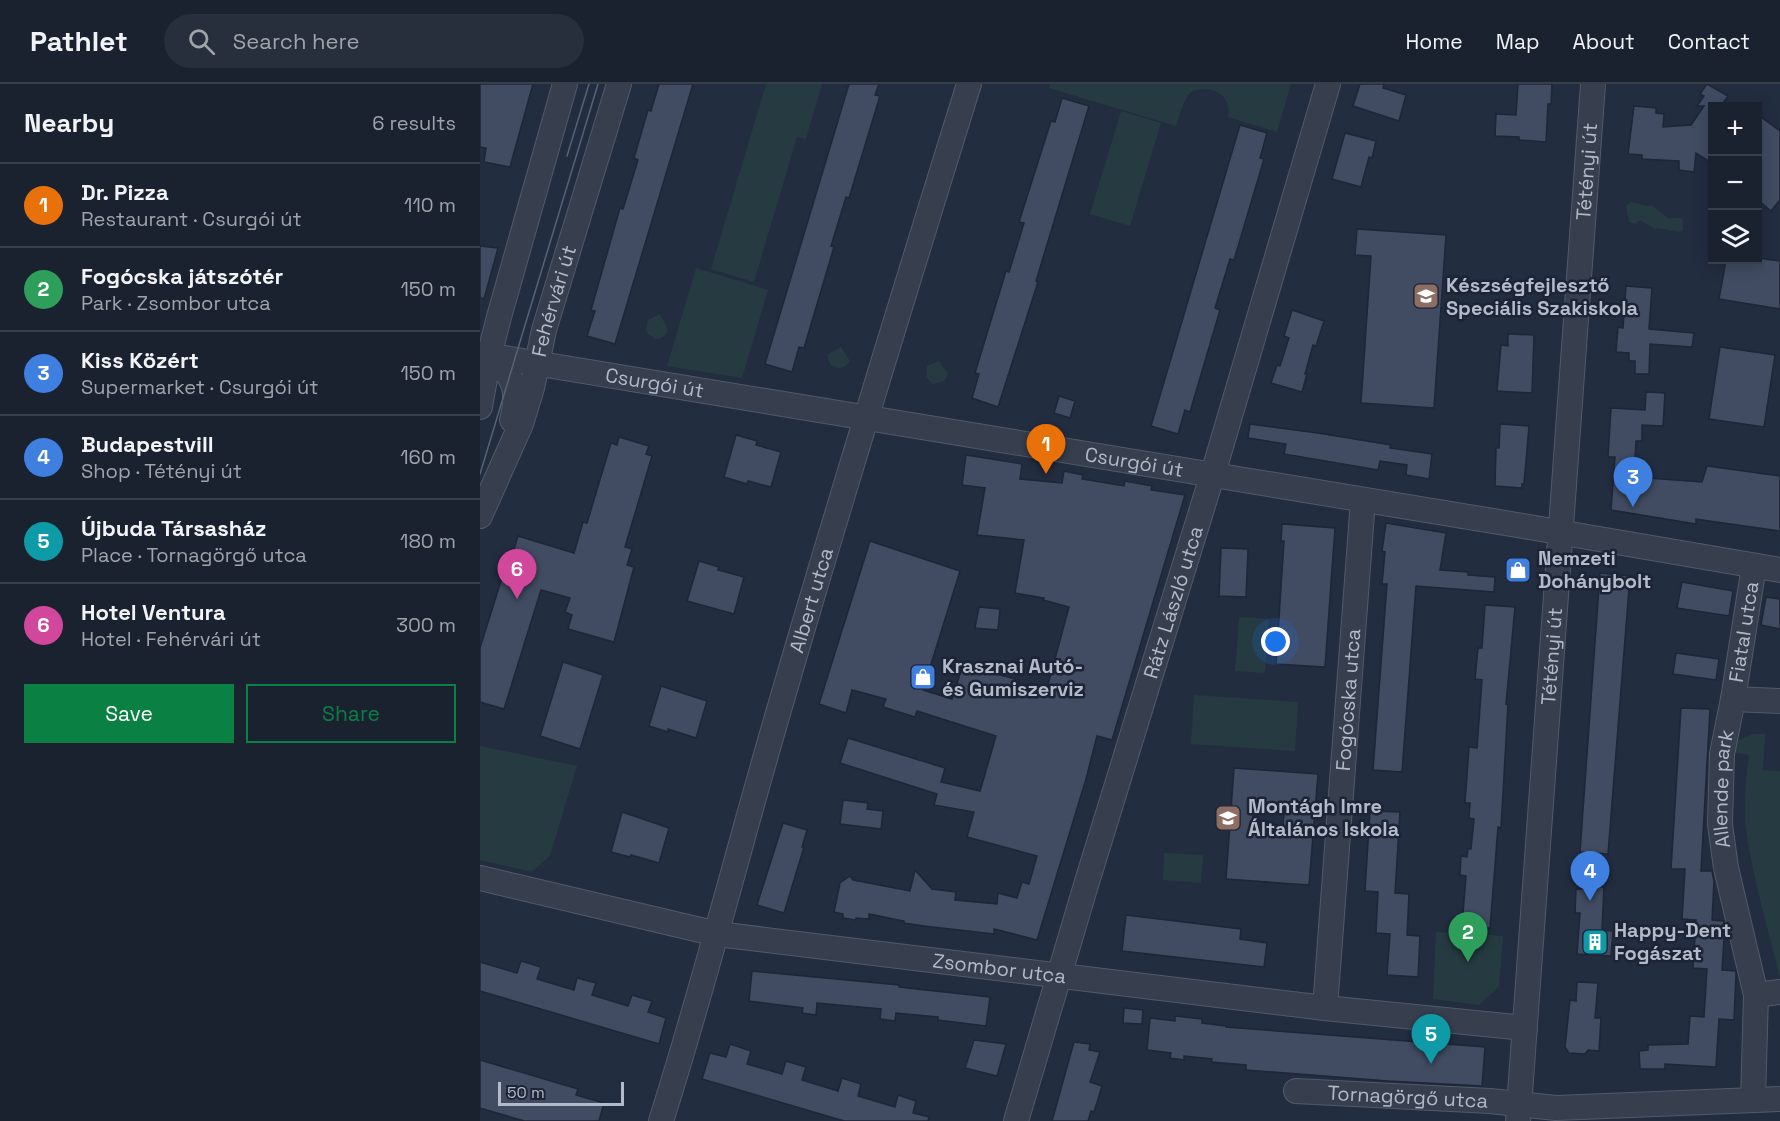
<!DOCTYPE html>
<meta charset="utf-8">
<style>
body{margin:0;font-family:"Space Grotesk",sans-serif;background:#272f3c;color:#f1f3f6}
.controls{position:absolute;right:18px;top:18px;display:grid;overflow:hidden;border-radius:0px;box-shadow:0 3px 15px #0003}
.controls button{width:54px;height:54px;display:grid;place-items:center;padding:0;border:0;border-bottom:2px solid #383f4c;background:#1a2230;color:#f1f3f6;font:30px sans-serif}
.scale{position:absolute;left:18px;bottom:15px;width:126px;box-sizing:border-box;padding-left:6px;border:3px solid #b3baca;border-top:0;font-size:16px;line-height:21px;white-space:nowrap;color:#b3baca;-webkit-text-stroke:4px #1c2435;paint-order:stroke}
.you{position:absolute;left:796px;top:558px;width:21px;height:21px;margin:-15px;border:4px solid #fff;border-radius:50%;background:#1a73e8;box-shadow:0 0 0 9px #1a73e833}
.badge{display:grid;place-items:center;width:39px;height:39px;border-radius:50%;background:#0b8043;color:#fff;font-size:20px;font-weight:700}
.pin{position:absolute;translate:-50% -50px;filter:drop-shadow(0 2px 3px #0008)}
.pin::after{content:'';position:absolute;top:32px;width:21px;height:18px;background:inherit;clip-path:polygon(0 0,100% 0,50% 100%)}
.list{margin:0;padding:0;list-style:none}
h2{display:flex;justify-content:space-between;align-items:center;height:78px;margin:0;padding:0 24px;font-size:26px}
h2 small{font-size:20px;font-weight:400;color:#9fa4ab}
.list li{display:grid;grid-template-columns:39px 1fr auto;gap:18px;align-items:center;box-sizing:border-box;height:84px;padding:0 24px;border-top:2px solid #383f4c}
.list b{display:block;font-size:22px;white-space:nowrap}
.list p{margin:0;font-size:20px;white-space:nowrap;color:#9fa4ab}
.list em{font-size:20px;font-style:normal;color:#9fa4ab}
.actions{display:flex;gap:12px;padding:18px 24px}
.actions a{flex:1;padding:14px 0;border:2px solid #0b8043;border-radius:0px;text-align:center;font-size:21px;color:#0b8043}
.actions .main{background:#0b8043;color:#fff}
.icon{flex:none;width:33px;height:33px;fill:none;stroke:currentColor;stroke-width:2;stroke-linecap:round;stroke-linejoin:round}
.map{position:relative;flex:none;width:1300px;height:1037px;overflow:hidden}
header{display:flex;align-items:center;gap:36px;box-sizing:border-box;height:84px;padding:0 30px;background:#1a2230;border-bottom:2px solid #383f4c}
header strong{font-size:28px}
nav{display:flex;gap:33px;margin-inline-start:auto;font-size:21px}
.search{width:420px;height:54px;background:#272f3c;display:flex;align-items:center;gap:15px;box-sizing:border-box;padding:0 21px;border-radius:33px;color:#9fa4ab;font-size:22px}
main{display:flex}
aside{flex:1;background:#1a2230}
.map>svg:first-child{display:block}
</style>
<header>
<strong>Pathlet</strong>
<div class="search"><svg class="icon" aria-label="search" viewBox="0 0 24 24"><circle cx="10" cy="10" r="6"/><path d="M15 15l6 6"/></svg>Search here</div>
<nav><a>Home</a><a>Map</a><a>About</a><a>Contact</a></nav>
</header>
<main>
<aside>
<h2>Nearby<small>6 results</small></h2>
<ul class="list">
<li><span class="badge" style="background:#e8710a">1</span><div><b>Dr. Pizza</b><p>Restaurant · Csurgói út</p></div><em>110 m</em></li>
<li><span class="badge" style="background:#2e9e5b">2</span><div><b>Fogócska játszótér</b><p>Park · Zsombor utca</p></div><em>150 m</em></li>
<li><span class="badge" style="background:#3f7fe0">3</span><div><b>Kiss Közért</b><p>Supermarket · Csurgói út</p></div><em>150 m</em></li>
<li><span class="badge" style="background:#3f7fe0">4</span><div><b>Budapestvill</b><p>Shop · Tétényi út</p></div><em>160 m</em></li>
<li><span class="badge" style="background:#0f9aa8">5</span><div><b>Újbuda Társasház</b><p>Place · Tornagörgő utca</p></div><em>180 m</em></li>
<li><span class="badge" style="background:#d1479c">6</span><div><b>Hotel Ventura</b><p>Hotel · Fehérvári út</p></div><em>300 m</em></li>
</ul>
<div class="actions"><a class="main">Save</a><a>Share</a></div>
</aside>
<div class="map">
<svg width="1300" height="1037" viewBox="0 0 1300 1037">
<rect width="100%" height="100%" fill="#232d40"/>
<g fill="#253b41">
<polygon points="286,0 342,0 326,55 317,53 274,198 231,185"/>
<path d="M570 0H811L797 48 748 33C753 10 730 0 711 8 703 16 700 31 696 42L569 4Z"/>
<polygon points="641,27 681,39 650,142 610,130"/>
<polygon points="1151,118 1167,122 1171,121 1188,134 1201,134 1203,137 1203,146 1200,148 1178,144 1175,145 1160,136 1155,140 1149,138 1146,122"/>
<polygon points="216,184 288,206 262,294 187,282"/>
<path d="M180 230 188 246C186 252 181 255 175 255L167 249 166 244 168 236Z"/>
<polygon points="361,263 370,277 366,282 359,284 351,281 348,275 348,270"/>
<polygon points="459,277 468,290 464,297 453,300 446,293 447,282"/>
<polygon points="759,533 789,535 785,589 755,587"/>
<polygon points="714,611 818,618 815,667 711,660"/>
<path d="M1273 650H1285L1283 686 1300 687V894C1288 845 1273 795 1266 745 1263 721 1266 695 1269 671L1251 668 1259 656Z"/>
<polygon points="0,662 97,682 70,772 52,788 0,776"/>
<polygon points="684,769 723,771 721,799 683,796"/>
<polygon points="956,848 1023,852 1019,903 999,921 953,915"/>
</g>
<g fill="#414c62" stroke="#1e2637" stroke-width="1.5" fill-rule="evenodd">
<polygon points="0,0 53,0 30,83 4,78 6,64 0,63"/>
<polygon points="179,0 213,0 135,260 107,252 115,227 111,226 140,124 143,125 158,76 154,74 168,26 171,27"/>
<polygon points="369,0 399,0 395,11 400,12 369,114 366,113 351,162 354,163 324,264 319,263 312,288 285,280"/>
<polygon points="880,0 904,0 903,4 926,11 919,37 873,22"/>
<polygon points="1038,0 1072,0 1071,20 1068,20 1066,58 1039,56 1039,53 1015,52 1016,30 1036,31"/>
<polygon points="1227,0 1248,12 1241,22 1233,22 1233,80 1216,69 1214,88 1199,86 1199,77 1162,75 1162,71 1148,70 1154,22 1176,24 1176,29 1184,30 1183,43 1211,41 1224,22 1217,22 1224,12 1220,10"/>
<polygon points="582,14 609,22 569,154 556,197 558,198 518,323 492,314 499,290 495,289 526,187 529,188 544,139 539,138 571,37 575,38"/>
<polygon points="1278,31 1300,47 1300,116 1291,127 1278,116"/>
<polygon points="760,41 787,49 780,74 784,75 754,176 750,175 735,224 740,226 710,328 705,326 698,350 671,342"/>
<polygon points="865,49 896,57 892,74 889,73 881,103 852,95"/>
<polygon points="877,145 966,151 954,324 881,319 891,172 875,171"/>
<polygon points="0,162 18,164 4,215 0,214"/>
<polygon points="1278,174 1300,177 1300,225 1239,215 1246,176 1278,176"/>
<polygon points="1146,202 1172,204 1169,245 1214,249 1212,263 1170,260 1169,290 1155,290 1155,277 1149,277 1149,269 1136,268 1138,243 1143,244"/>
<polygon points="812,226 844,237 836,262 833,261 825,290 827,290 822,308 791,299 797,281 800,282 809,254 804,252"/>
<polygon points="1028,250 1054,251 1052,309 1017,307 1021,261 1028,262"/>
<polygon points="1240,263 1295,271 1284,343 1229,335"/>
<polygon points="1166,308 1185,309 1183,342 1162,341 1162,357 1156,357 1154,393 1222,398 1227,382 1300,392 1300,447 1216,435 1216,440 1131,426 1135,373 1128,373 1131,324 1165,326"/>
<polygon points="579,312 595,317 590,334 574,329"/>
<polygon points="770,340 838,349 911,361 910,364 952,370 949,395 926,391 927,381 900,377 898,386 804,370 806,360 768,354"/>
<polygon points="1020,340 1049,342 1044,400 1042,400 1042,404 1015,402 1016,364 1019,364"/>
<polygon points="256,351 277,357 276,361 301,368 291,403 268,397 267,400 244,393"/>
<polygon points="139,353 169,362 166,370 172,372 145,463 152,465 147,481 154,483 134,558 88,545 92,531 85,528 90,514 61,506 24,625 0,618 0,564 31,465 34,465 38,452 94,469 103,438 107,439 131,359 137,361"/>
<polygon points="486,371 542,380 540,395 582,399 584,387 603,391 602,395 644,402 645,397 672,402 671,406 705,411 632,656 617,652 606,695 557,856 514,845 514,850 444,842 424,839 424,837 389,830 389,835 376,834 376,836 363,834 363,830 354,828 360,799 370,792 373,796 430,807 435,786 452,805 476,808 475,816 517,820 518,809 537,814 542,798 549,800 557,772 487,753 494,728 454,721 457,710 360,679 368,654 465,684 461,698 500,707 516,652 437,627 435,633 403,623 406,615 372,606 366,629 339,620 390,457 480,487 443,606 472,615 483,581 539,596 538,600 566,608 589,523 563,516 564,514 535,509 544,456 497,451 505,404 482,401"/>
<polygon points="906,439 966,449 960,486 988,488 988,491 1015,493 1014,508 936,502 922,688 893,686 907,500 902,500 905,468 902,467"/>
<polygon points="802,440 855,444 845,583 796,580 804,457 801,457"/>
<polygon points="741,464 768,465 766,513 739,512"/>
<polygon points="1031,476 1048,477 1046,497 1029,496"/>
<polygon points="219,477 239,483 238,486 264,493 254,530 207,517"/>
<polygon points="1120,489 1150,492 1128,770 1100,768"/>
<polygon points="1202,498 1253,507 1249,532 1197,524"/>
<polygon points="1286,513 1300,515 1300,545 1281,541"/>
<polygon points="1005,521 1035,523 1026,620 1028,621 1021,744 1018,743 1010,844 982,842 986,792 980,791 981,772 987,773 988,765 991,765 994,735 989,734 990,719 985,719 989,663 997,664 1002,596 995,595 998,564 1002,564"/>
<polygon points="499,523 520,525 518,546 495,544"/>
<polygon points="1196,569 1239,575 1236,596 1193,590"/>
<polygon points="83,578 123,591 100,665 60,652"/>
<polygon points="181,602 227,617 216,654 188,645 188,648 169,642"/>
<polygon points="1201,624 1230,625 1221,787 1232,787 1234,797 1232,836 1244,837 1245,841 1242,886 1256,887 1256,890 1254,936 1239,935 1236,983 1185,980 1185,985 1160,985 1159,967 1168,966 1168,961 1208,960 1210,932 1224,933 1227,885 1213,884 1216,836 1202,835 1205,785 1191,785"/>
<path d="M754 684 838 690 829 801 746 795ZM774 717 805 720 802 750 772 748Z"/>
<polygon points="363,716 388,719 387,725 403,727 401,745 360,740"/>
<polygon points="890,727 920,728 915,809 929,810 927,851 940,852 938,893 907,891 910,850 896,849 898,808 885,807"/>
<polygon points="142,728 189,744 179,779 151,771 150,773 131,768"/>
<polygon points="303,739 327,746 322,763 324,763 304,829 277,821"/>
<polygon points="1110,802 1124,803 1122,846 1133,847 1131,872 1097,870 1100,829 1095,829 1096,805 1109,805"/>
<polygon points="646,831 761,845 760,855 787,859 784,883 642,867"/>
<polygon points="41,877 61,883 57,895 94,906 97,894 116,899 112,911 148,922 152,911 172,917 168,928 186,934 179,960 0,907 0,878 37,889"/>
<polygon points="272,887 419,901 419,903 510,913 506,942 458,936 458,933 416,929 415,937 400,935 401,925 337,919 336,931 322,929 323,924 269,917"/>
<polygon points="1097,898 1118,899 1115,934 1121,934 1119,967 1108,966 1105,970 1089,969 1085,963 1090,916 1096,917"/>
<polygon points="644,924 663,926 662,940 643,939"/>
<polygon points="695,932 722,935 722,939 746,942 746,943 1005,963 1002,1002 908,997 766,986 766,981 731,978 732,975 704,972 704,976 690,974 691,969 667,966 670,934 695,937"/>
<polygon points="494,956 526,960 517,992 485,984"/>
<polygon points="594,958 610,960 609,966 620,968 610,998 622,1002 614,1028 611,1027 608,1037 572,1037"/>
<polygon points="250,960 271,967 267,980 302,990 306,977 326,983 322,996 358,1007 362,994 381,1000 378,1012 415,1023 418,1011 436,1017 433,1029 449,1033 448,1037 364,1037 222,995 230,969 246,973"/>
<polygon points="0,976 98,1005 96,1011 124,1019 119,1037 44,1037 0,1024"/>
</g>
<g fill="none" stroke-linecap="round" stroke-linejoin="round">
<g stroke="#525a6a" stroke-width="26">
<g id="minor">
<path id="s1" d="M0 270 1043 442 1300 486"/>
<path d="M9 272C34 291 40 306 32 336"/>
<polyline points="0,323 9,272 19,233 85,0"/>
<path id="s2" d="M0 432 41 340 52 304 64 246 139 0"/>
<polyline points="1253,615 1300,617"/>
<path id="s3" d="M0 794 237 850 845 924 1045 944"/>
<polyline points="1276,911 1300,908"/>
<path id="s4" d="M845 924 883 416"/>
<path id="s5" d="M816 1007 1010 1017 1076 1024 1300 1015"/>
<path id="s6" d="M1273 1016 1276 911 1246 784 1240 740 1242 670 1253 615 1274 482"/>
<path id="s7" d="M181 1037C225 899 260 758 301 619 361 412 425 206 489 0"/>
<path id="s8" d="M536 1037 606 801 737 376 848 0"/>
<path id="s9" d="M1038 1037 1113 0"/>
</g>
</g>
<use href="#minor" stroke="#373f4f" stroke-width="24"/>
<g stroke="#586277" stroke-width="1.5">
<polyline points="87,72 109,0"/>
<polyline points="0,390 118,0"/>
</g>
</g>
<defs>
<g id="school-square" transform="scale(1.35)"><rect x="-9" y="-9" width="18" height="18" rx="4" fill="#8d6e63" stroke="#1c2435"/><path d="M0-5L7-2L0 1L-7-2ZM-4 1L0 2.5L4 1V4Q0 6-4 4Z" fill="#fff"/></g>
<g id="shop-square" transform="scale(1.35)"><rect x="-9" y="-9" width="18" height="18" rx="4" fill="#3f7fe0" stroke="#1c2435"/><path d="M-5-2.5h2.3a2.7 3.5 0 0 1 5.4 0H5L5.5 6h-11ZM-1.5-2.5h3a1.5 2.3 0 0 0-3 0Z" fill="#fff"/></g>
<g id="building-square" transform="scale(1.35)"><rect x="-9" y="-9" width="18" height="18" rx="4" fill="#0f9aa8" stroke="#1c2435"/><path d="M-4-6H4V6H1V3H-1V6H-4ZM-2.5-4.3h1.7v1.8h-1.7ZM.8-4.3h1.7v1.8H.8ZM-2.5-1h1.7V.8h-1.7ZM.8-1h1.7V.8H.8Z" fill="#fff"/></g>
</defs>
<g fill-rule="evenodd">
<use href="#school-square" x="946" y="212"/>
<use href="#shop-square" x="1038" y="486"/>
<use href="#shop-square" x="443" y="593"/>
<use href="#school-square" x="748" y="734"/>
<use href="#building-square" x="1115" y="858"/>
</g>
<g text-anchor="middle" stroke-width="5" stroke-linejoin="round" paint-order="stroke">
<g font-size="20" fill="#b3baca" stroke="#1c2435">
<text dy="7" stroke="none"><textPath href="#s9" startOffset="952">Tétényi út</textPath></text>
<text dy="7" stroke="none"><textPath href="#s2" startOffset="228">Fehérvári út</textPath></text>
<text dy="7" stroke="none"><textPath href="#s1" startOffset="177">Csurgói út</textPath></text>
<text dy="7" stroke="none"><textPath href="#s1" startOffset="663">Csurgói út</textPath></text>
<text dy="7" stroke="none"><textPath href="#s7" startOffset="542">Albert utca</textPath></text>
<text dy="7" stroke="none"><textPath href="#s8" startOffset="542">Rátz László utca</textPath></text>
<text dy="7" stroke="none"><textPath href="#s6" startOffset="474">Fiatal utca</textPath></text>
<text dy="7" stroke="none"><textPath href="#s9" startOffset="466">Tétényi út</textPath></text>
<text dy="7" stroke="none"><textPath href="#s4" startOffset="309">Fogócska utca</textPath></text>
<text dy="7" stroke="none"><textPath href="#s6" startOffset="315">Allende park</textPath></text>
<text dy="7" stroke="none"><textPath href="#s3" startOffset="528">Zsombor utca</textPath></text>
<text dy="7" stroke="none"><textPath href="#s5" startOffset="112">Tornagörgő utca</textPath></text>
</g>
<g font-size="20" font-weight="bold" fill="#b3baca" stroke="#1c2435" text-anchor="start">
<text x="966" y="208">Készségfejlesztő<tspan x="966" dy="23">Speciális Szakiskola</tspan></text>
<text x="1058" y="481">Nemzeti<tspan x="1058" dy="23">Dohánybolt</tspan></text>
<text x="462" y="589">Krasznai Autó-<tspan x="462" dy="23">és Gumiszerviz</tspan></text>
<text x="768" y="729">Montágh Imre<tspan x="768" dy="23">Általános Iskola</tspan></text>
<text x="1134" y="853">Happy-Dent<tspan x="1134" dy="23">Fogászat</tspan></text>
</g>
</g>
</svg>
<div class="controls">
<button>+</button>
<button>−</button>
<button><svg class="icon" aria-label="layers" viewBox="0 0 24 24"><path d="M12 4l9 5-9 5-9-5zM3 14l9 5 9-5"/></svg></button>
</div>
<div class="scale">50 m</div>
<div class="you"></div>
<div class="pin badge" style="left:566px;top:390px;background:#e8710a">1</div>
<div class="pin badge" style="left:988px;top:878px;background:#2e9e5b">2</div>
<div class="pin badge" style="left:1153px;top:423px;background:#3f7fe0">3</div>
<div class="pin badge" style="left:1110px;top:817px;background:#3f7fe0">4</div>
<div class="pin badge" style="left:951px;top:980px;background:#0f9aa8">5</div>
<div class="pin badge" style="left:37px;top:515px;background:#d1479c">6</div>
</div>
</main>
